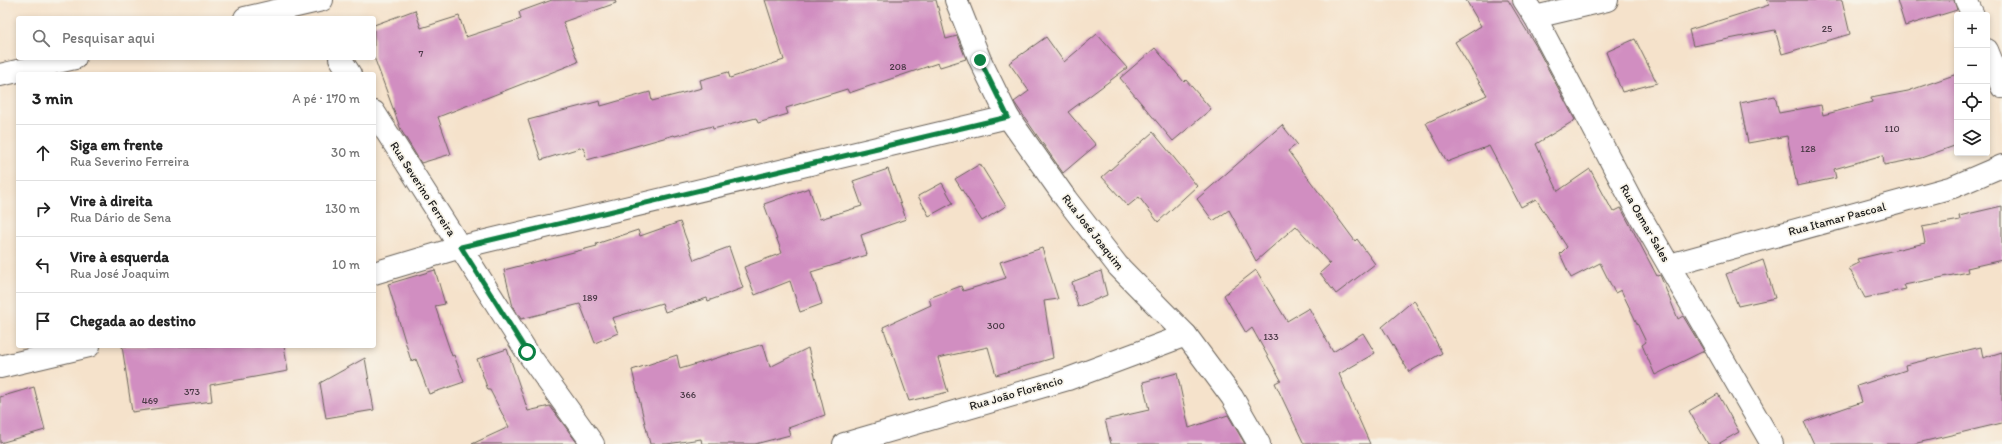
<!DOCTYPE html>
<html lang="pt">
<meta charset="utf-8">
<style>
body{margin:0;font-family:Itim,sans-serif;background:#f2f2f2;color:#222}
.controls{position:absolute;right:12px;top:12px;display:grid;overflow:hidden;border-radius:4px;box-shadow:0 2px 6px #0003}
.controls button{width:36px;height:36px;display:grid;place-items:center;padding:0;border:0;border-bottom:1px solid #e0e0e0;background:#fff;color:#222;font:20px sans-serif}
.stop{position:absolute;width:12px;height:12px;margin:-9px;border:3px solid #0b8043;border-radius:50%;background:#fff}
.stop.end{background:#0b8043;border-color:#fff;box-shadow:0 1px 4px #0008}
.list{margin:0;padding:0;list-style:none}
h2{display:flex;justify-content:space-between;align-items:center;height:52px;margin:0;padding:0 16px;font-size:17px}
h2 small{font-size:13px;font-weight:400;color:#767676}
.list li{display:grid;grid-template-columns:26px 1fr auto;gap:12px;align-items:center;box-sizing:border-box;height:56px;padding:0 16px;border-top:1px solid #e0e0e0}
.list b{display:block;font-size:15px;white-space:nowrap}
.list p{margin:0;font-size:13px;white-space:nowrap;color:#767676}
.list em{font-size:13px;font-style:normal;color:#767676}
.icon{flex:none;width:22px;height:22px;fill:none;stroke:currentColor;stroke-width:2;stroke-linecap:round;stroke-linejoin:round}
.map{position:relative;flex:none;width:2002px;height:444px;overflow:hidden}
.search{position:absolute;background:#fff;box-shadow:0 2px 6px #0003;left:16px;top:16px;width:360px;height:44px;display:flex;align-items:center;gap:10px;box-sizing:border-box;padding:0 14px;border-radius:4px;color:#767676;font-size:15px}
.panel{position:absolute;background:#fff;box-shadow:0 2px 6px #0003;left:16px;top:72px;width:360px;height:276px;border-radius:4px}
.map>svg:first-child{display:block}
</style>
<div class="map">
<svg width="2002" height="444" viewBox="0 0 2002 444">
<rect width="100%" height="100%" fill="#f7f3e8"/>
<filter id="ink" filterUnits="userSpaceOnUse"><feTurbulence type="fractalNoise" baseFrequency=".025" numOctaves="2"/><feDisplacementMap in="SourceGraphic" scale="8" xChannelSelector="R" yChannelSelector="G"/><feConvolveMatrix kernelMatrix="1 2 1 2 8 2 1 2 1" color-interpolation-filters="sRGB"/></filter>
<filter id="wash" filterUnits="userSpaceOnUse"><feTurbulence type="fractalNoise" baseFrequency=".012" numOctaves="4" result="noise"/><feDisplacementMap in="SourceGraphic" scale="16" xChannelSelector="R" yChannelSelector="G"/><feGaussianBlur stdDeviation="0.9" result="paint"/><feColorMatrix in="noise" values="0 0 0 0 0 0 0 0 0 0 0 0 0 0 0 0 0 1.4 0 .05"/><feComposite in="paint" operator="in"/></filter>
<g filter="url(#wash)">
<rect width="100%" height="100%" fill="#f5e2cb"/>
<g id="blocks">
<g fill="#d18ec1">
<polygon points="552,0 615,0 616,3 563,22 578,62 438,117 451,154 421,163 401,130 374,57 374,25 415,10 421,28 459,16 466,37 521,19 519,12"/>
<polygon points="765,0 936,0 946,39 957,36 966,59 940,67 938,63 849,93 847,89 786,108 788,114 758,123 756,118 713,129 712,126 675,136 674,135 587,160 583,147 541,160 528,120 600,101 601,106 650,92 652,101 702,88 700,80 728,72 730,78 784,60"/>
<polygon points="1466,0 1508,0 1536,46 1575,120 1536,144 1558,191 1590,169 1613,212 1621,208 1657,276 1660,275 1678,319 1683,316 1704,351 1655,375 1642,345 1646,342 1621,290 1615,293 1600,263 1571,278 1560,254 1567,247 1536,199 1521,207 1489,146 1447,162 1426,123 1487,95 1455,42 1481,26"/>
<polygon points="1767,0 1842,0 1850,34 1782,54 1775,30 1693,46 1689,30 1769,5"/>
<polygon points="1897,0 1954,0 1957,10 1905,26"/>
<polygon points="1097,34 1127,68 1068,112 1096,145 1063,173 1014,102 1029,91 1009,63 1046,37 1064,62"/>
<polygon points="1635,39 1657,83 1622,92 1606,52"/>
<polygon points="1155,48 1184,82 1186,80 1211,109 1173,141 1120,78"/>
<polygon points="1957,74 1957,145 1921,158 1884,165 1883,155 1834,169 1836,178 1797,186 1787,136 1748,143 1740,103 1775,96 1779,113 1821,105 1823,115 1872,102 1871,98 1908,91"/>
<polygon points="1282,125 1297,144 1288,151 1355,241 1357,239 1375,264 1336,294 1320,273 1330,264 1296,226 1256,261 1229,210 1213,221 1197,199"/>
<polygon points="1153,132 1197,186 1158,222 1139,197 1128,206 1102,177"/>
<polygon points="980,164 1006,206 982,221 955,179"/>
<polygon points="888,169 906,219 861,235 867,255 811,272 822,304 800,312 790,281 755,295 744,267 782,253 764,204 809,188 820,219 862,206 853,181"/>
<polygon points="942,183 953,203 929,216 918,196"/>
<polygon points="2002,206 2002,260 1967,268 1968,272 1904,285 1906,289 1865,298 1849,268 1859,263 1857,259 1925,243 1922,227 1960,220 1959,216"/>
<polygon points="680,222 694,260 729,247 743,288 708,301 707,298 665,312 662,303 612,318 618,333 595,343 580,304 521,319 513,307 504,270 597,246 596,244 638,230 640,236"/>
<polygon points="1042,248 1058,299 1044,301 1053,358 996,375 988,347 938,358 948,392 909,401 883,327 931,305 929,298 961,286 963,291 1006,278 1000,262"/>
<polygon points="1763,260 1775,298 1738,306 1726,274"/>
<polygon points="435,270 445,304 435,306 452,356 454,355 464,382 429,394 416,359 411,361 388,284"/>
<polygon points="1256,270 1287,321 1309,308 1333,352 1363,333 1375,353 1339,374 1370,444 1304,444 1275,383 1281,380 1252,328 1246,333 1224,295"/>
<polygon points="1101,271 1107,295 1078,307 1072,282"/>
<polygon points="1414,300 1442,353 1409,372 1382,327"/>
<polygon points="763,344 770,367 808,348 825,415 788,428 790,435 755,444 702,444 701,439 667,444 650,444 632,370 677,355 680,369"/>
<polygon points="122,346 284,346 288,371 210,385 212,401 132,412"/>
<polygon points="1981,347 1983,358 2002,352 2002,423 1913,444 1814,444 1804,422 1862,402 1857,386 1906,370 1905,365"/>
<polygon points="507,349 528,411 550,406 578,444 472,444 509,427 490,390 488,390 477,359"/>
<polygon points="365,358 374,410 326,418 320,383"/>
<polygon points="1177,373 1189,428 1228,415 1245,444 1111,444 1105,420 1149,410 1143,382"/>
<polygon points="34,387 45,430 0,443 0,397"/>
<polygon points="1718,394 1739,432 1718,444 1708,444 1689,411"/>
</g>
</g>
</g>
<g filter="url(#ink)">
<use href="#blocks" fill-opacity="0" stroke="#686159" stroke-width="1"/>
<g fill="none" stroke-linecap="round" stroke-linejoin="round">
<g stroke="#686159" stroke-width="24">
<g id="minor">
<polyline points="956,0 980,60 1008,117 1066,199 1118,266 1186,335 1232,397 1259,444"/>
<polyline points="1524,0 1535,17 1635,207 1772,444"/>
<polyline points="1966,0 1973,15"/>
<polyline points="1535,17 1607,0"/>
<polyline points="245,18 322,0"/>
<polyline points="1987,50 2002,87"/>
<polyline points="340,58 350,74"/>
<polyline points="0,75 75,58"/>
<polyline points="374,112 527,352 593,444"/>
<polyline points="1669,265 1953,187 2002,166"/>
<polyline points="374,273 461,247 1008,117"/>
<polyline points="0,367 89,346"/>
<polyline points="844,444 1068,379 1186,335"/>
</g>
</g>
<use href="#minor" stroke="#fff" stroke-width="22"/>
</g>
</g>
<g fill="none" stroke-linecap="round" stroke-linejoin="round" filter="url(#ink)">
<polyline stroke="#0b8043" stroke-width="5" points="527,352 461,247 1008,117 980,60"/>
</g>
<g text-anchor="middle" stroke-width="3.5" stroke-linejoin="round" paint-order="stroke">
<g font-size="10" fill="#493845">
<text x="1827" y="32">25</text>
<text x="421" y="57">7</text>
<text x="898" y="70">208</text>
<text x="1892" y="132">110</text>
<text x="1808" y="152">128</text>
<text x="590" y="301">189</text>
<text x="996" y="329">300</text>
<text x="1271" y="340">133</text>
<text x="192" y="395">373</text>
<text x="688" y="398">366</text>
<text x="150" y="404">469</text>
</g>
<g font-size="12" fill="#1c1c1c" stroke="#f7f3e8">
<text transform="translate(423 189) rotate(57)" y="4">Rua Severino Ferreira</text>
<text transform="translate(1837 219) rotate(-15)" y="4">Rua Itamar Pascoal</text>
<text transform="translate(1645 223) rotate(60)" y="4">Rua Osmar Sales</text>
<text transform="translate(1093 232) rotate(52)" y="4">Rua José Joaquim</text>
<text transform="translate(1016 393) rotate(-16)" y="4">Rua João Florêncio</text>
</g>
</g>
</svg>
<div class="controls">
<button>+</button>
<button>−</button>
<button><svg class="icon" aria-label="locate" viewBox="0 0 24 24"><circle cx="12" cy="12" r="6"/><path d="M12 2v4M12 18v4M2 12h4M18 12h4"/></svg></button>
<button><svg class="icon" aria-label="layers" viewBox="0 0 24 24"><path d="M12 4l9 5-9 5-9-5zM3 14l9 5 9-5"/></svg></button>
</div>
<div class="stop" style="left:527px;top:352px"></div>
<div class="stop end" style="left:980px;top:60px"></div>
<div class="search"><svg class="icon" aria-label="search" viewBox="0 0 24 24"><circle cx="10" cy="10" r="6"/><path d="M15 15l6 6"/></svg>Pesquisar aqui</div>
<section class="panel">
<h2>3 min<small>A pé · 170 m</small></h2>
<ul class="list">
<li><svg class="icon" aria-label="ahead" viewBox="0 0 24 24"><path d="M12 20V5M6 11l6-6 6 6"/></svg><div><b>Siga em frente</b><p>Rua Severino Ferreira</p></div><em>30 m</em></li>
<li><svg class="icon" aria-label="right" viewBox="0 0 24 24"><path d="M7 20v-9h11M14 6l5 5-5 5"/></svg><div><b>Vire à direita</b><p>Rua Dário de Sena</p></div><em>130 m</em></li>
<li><svg class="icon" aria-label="left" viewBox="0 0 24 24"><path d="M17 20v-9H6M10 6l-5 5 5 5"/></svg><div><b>Vire à esquerda</b><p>Rua José Joaquim</p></div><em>10 m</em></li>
<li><svg class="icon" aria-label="arrive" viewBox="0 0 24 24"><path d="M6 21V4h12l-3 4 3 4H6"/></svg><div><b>Chegada ao destino</b></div></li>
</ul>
</section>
</div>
